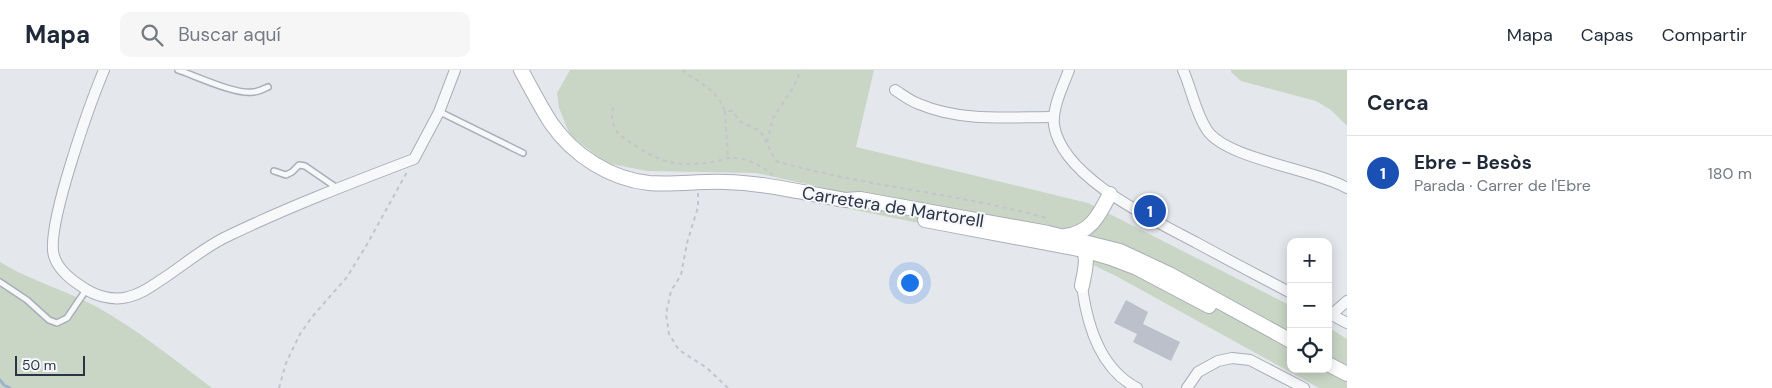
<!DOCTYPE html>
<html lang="es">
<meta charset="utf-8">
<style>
body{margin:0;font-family:"DM Sans",sans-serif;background:#f6f6f7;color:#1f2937}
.controls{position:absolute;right:15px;bottom:15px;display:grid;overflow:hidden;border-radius:10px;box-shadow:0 2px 12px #0003}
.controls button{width:45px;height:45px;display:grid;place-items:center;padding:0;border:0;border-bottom:1px solid #e0e1e3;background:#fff;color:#1f2937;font:25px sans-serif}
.scale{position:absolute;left:15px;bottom:12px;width:70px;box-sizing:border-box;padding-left:5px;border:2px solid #2b3445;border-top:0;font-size:14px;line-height:18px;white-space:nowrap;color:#2b3445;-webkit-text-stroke:4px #f4f6f9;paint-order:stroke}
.you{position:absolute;left:909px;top:212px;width:18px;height:18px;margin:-12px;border:4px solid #fff;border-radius:50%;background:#1a73e8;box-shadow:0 0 0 8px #1a73e833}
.badge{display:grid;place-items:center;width:32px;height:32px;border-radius:50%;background:#db2777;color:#fff;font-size:16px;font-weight:700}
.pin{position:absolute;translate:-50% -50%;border:2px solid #fff;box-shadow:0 1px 5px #0006}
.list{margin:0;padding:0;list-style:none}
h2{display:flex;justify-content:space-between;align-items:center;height:65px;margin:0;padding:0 20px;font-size:21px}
h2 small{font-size:16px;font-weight:400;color:#747a83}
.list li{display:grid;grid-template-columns:32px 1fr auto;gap:15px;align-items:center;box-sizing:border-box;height:75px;padding:0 20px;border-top:1px solid #e0e1e3}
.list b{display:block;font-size:19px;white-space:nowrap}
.list p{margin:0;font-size:16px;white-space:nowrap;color:#747a83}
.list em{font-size:16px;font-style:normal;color:#747a83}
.icon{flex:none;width:28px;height:28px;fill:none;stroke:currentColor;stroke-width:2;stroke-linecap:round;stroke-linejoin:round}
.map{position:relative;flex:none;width:1347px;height:318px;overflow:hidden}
header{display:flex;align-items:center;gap:30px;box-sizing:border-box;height:70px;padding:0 25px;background:#fff;border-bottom:1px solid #e0e1e3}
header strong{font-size:24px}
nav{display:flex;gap:28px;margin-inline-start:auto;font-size:18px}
.search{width:350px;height:45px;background:#f6f6f7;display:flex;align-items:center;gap:12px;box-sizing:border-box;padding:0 18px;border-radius:10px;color:#747a83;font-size:19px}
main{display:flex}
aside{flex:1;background:#fff}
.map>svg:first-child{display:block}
</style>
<header>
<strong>Mapa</strong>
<div class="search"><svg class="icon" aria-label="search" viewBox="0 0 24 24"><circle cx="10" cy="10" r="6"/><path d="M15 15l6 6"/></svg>Buscar aquí</div>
<nav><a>Mapa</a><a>Capas</a><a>Compartir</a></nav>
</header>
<main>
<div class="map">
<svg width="1347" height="318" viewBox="0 0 1347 318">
<rect width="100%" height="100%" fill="#e4e7ec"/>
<g fill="#c9d6c5">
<polygon points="570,0 874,0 856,77 1088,133 1291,236 1291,299 1328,299 1328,257 1347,269 1347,318 1319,318 1116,206 1070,184 845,138 847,123 756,103 647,101 606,93 570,65 559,38 557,23"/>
<polygon points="1231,0 1347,0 1347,56 1331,40 1316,31 1241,11 1231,2"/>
<path d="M0 192C31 211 65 220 97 237 138 260 175 290 212 318H0Z"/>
</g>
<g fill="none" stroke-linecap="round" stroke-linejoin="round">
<polyline stroke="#9fb4cc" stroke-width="3" points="0,310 4,315 10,318"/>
</g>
<polygon fill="#bbc0ca" points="1126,230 1148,242 1143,254 1180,272 1171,291 1133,272 1137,264 1114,253"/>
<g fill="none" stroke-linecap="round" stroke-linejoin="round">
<g stroke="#a9aeb7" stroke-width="8">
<g id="lane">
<path d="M178 0C196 6 236 25 253 22 258 22 263 19 268 17"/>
<polyline points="440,42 523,83"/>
<polyline points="274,101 286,105 292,102 299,95 305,96 337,118"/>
<polyline points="0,212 27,230 49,250 57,253 67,248 86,220"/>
</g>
</g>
<g stroke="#a9aeb7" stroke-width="12">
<g id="street">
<path d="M104 0C91 31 45 158 54 186 58 199 70 209 81 216 94 226 113 231 128 227 142 224 153 215 164 208 185 194 206 176 228 166 288 137 351 113 414 89L439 42 455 0"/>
<path d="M1069 0C1063 16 1052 38 1054 55 1062 108 1154 150 1197 173 1228 190 1259 206 1291 223"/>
<path d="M1183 0C1192 20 1195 42 1207 60 1226 89 1314 99 1347 118"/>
<path d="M895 20C903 25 910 31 919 34 961 52 1009 47 1054 47"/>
<path d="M1082 216C1087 255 1100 299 1137 318"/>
<polyline points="1328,243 1347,253"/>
<polyline points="1331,245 1347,231"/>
<polyline points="1187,318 1198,302 1218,291 1232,288 1250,290 1304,318"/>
</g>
</g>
<g stroke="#a9aeb7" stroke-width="16">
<g id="secondary">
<path d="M521 0C531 18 540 36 551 53 573 85 610 109 649 113 674 115 699 111 725 112 765 113 805 123 845 130L860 129 1048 163 1120 181 1169 204 1291 271"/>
<polyline points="925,150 1084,180 1111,188 1137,198 1209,236"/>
<path d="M1065 166C1091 163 1099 145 1110 124"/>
<path d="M1079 175C1091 184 1084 203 1082 216"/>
<polyline points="1328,294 1347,304"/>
</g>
</g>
<g stroke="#c2c5cb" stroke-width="2" stroke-dasharray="4 4" stroke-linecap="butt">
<path d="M682 0C700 14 716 18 725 41H732L741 52 758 60 762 64 776 91C865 117 958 123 1046 148L1047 152"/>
<path d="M613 37C608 63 624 68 642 80 656 88 669 94 686 94 694 94 704 94 712 92 720 91 727 87 735 88 749 88 762 97 773 105"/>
<polyline points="725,41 728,88"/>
<polyline points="767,72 773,48 793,18 801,0"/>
<polyline points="698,123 698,137 687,173 681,205 671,221 666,244 669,264 679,280 707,298 728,318"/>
<polyline points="279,318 286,293 300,264 312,247 347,207 366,176 407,102"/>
</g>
<use href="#lane" stroke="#f7f8fa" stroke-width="5"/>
<use href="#street" stroke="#f7f8fa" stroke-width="10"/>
<use href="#secondary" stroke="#fff" stroke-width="14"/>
</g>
<g text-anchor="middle" stroke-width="4" stroke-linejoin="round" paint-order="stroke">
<g font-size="18" fill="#2b3445" stroke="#f4f6f9">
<text transform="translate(893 137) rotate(9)" y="6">Carretera de Martorell</text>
</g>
</g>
</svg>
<div class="controls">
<button>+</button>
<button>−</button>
<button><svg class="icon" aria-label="locate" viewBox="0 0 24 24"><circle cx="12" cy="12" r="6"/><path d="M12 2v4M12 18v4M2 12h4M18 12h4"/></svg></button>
</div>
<div class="scale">50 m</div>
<div class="you"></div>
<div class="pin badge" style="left:1150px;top:141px;background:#1a4fb4">1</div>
</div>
<aside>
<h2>Cerca<small></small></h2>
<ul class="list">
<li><span class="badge" style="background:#1a4fb4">1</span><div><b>Ebre - Besòs</b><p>Parada · Carrer de l'Ebre</p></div><em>180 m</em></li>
</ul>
</aside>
</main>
